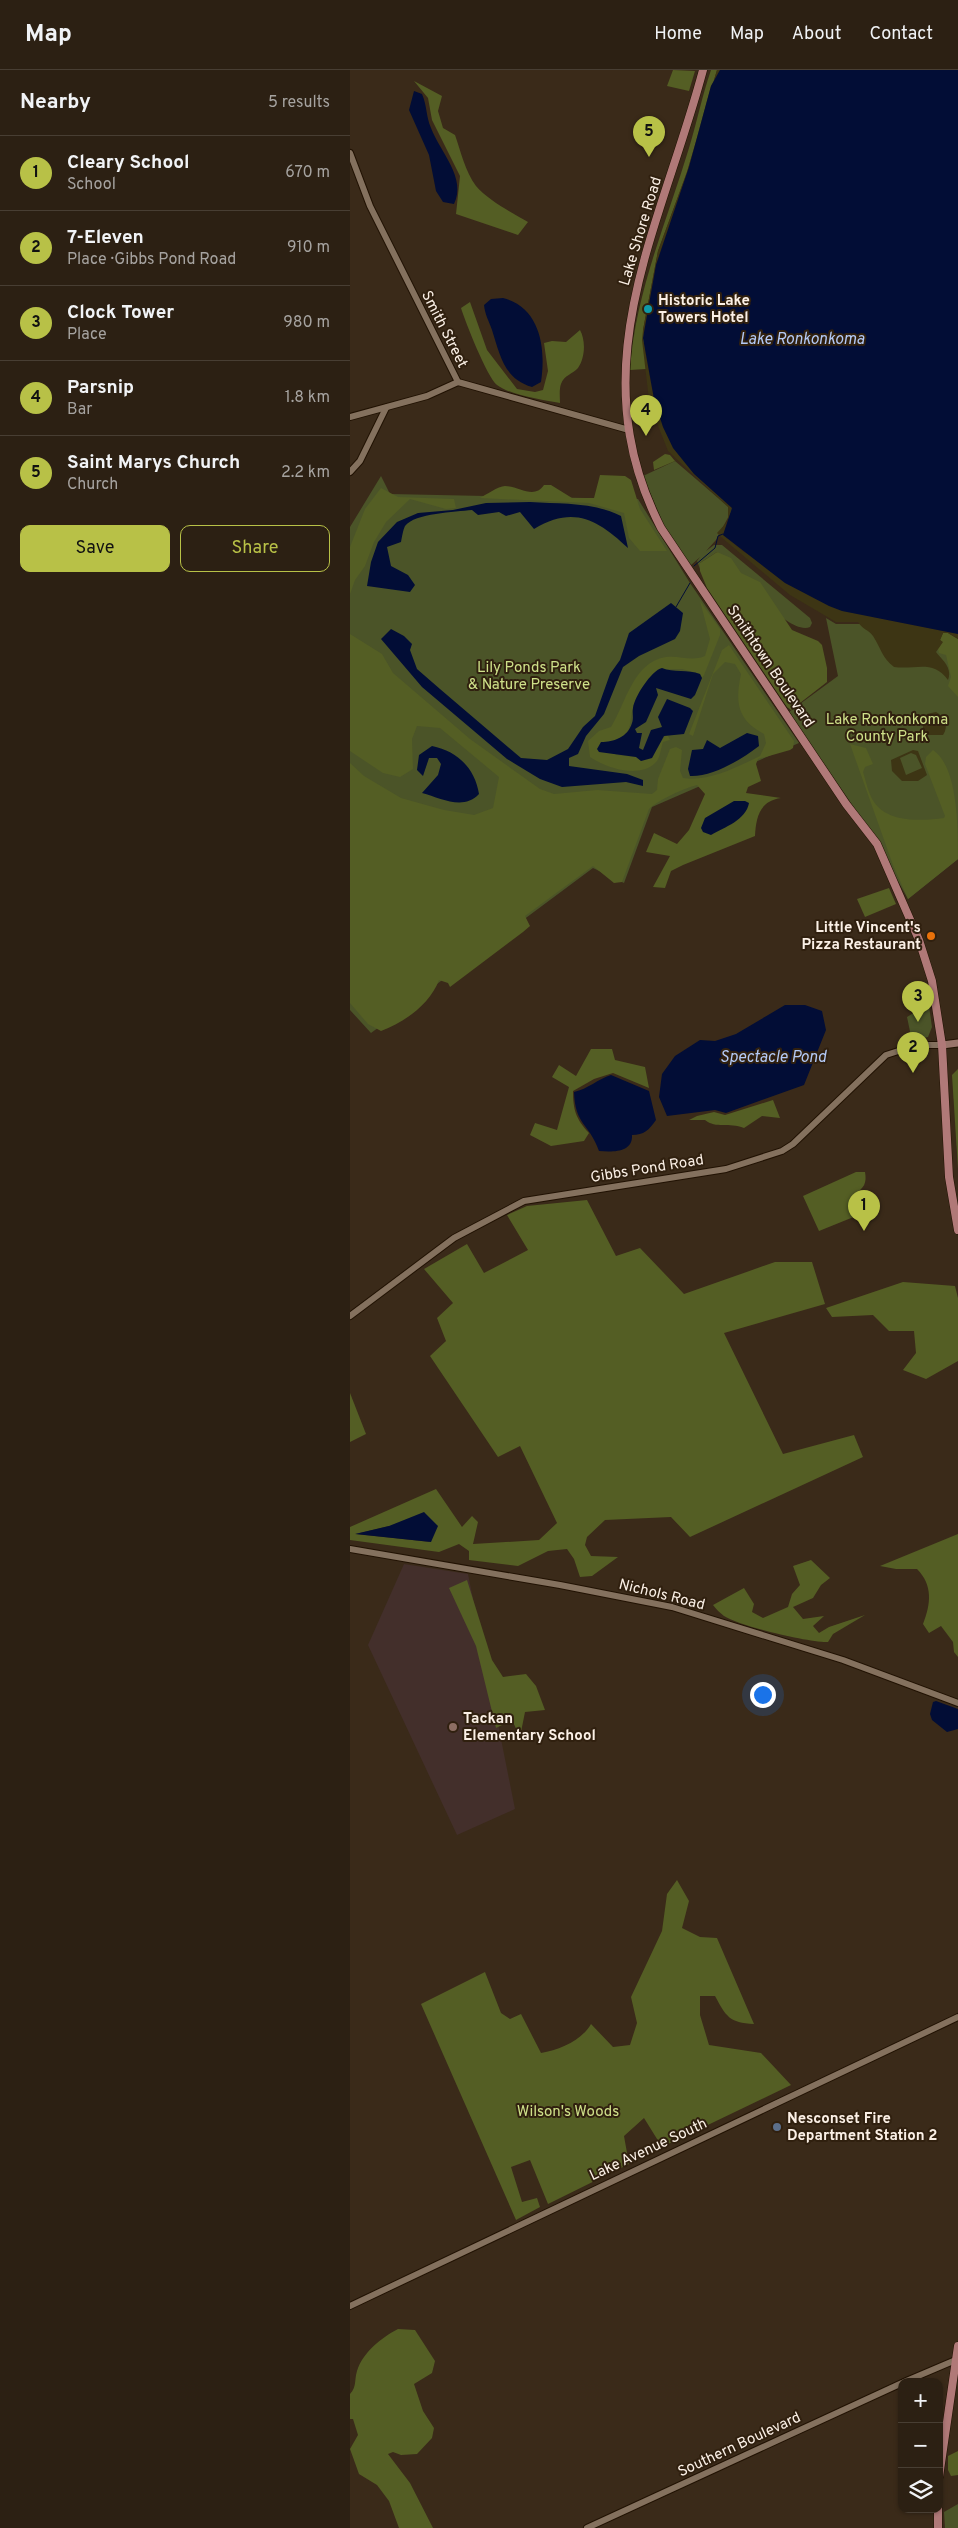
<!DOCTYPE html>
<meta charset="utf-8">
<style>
body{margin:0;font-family:Overpass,sans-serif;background:#382d21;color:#f1f3f6}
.controls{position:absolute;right:15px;bottom:15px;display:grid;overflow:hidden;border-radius:10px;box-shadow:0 1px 4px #0004}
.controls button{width:45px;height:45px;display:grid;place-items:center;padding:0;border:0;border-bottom:1px solid #483e33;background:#2c2013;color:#f1f3f6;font:25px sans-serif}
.you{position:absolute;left:412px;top:1624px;width:18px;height:18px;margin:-12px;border:4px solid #fff;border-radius:50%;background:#1a73e8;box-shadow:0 0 0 8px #1a73e833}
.badge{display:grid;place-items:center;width:32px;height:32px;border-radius:50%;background:#b8c147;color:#111;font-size:16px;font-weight:700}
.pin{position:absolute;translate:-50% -41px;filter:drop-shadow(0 1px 2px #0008)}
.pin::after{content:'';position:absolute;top:26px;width:18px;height:15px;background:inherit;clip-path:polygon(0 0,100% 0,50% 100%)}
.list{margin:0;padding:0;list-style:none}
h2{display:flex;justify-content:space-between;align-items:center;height:65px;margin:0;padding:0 20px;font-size:21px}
h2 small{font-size:16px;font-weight:400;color:#a6a3a0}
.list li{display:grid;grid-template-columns:32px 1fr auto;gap:15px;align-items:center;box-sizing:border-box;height:75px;padding:0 20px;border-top:1px solid #483e33}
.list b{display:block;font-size:19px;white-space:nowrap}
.list p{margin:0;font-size:16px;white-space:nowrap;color:#a6a3a0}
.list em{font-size:16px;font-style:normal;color:#a6a3a0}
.actions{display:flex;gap:10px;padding:15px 20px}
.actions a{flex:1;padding:11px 0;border:1px solid #b8c147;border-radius:10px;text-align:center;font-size:18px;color:#b8c147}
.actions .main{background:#b8c147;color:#111}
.icon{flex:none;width:28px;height:28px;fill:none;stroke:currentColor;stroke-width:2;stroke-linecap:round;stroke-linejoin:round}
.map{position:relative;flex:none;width:608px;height:2458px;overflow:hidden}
header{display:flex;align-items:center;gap:30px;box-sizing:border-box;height:70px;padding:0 25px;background:#2c2013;border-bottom:1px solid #483e33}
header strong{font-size:24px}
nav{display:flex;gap:28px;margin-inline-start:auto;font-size:18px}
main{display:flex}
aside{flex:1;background:#2c2013}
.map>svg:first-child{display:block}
</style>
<header>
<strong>Map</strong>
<nav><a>Home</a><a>Map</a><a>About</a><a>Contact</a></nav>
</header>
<main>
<aside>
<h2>Nearby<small>5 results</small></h2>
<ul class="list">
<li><span class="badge">1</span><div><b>Cleary School</b><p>School</p></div><em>670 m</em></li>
<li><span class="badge">2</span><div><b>7-Eleven</b><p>Place · Gibbs Pond Road</p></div><em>910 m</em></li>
<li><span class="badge">3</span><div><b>Clock Tower</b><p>Place</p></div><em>980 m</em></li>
<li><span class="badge">4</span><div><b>Parsnip</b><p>Bar</p></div><em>1.8 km</em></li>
<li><span class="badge">5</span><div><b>Saint Marys Church</b><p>Church</p></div><em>2.2 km</em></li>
</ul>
<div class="actions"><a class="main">Save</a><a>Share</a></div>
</aside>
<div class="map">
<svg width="608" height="2458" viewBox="0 0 608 2458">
<rect width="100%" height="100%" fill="#3a2a19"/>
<polygon fill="#432f2b" points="54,1494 118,1504 165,1739 107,1765 18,1575"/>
<g fill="#4b5428">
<path d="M325 391 382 440 366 470 356 481 364 475H372L460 548 462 553 460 557C438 567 382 498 367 482L350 493V499L347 491 350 487 340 496 314 455 293 406Z"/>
<polygon points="31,406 40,424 288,429 340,513 449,673 302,737 274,813 243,798 21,963 0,940 0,457"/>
<polygon points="476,548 486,554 520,554 587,573 608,593 608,789 558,829 520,761 439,642 488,606"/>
<polygon points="577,922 582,957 578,967 562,971 557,947 570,939"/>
<polygon points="608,2434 608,2458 595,2458 594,2442"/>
</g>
<g fill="#545e24" fill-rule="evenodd">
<polygon points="323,0 345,1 339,21 317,16"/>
<path d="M361 0H367L337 102 308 181 293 260 296 299 280 300C285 223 317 151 339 78 347 52 352 26 361 0Z"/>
<path d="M64 11 92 26 88 41 93 58 105 65C111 82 115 101 126 116 139 131 161 142 178 152L168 165 106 144 110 106 82 50 78 28Z"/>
<path d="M120 232 137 280 167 319 185 322 193 320 198 301 194 273 202 271 216 272 230 260C236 271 235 288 228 298 223 304 214 305 211 314 209 319 210 328 210 333 193 330 160 325 147 315 137 307 115 251 111 238Z"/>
<polygon points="315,384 320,385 325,391 304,400 303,392"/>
<path d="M250 405 275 406 281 410 290 439 317 481H290L279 468 274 443 239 433 130 428C136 425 148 416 155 416 169 416 184 430 194 415H201L222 428H244Z"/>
<polygon points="31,418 48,427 104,429 106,438 96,439 60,429 36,452 24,472 15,496 5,510 0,524 0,477 15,439"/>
<polygon points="367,482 381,488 391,503 410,512 442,560 468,571 472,575 477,598 477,612 441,640 437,637 357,518 350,501 350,493"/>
<path d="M350 531 370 559V565L354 605 352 608 350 604 332 599H308C300 609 290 620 285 632 276 654 288 666 256 672L266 685 286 687 291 691 302 688 312 670 317 664 320 670 313 672C311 678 310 687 307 691 291 710 256 698 240 687L238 671 249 661 261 657C276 633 283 592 316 587 330 585 341 592 355 586L360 569Z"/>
<polygon points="593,563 598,563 608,569 608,627 598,616 601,607 596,585 589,583 588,579 592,572 590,570"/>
<path d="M0 564 32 584 43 603 120 669 190 719 204 724 247 720 302 724 307 720 308 709 320 679 326 677 332 680 330 701 333 708C359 712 387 697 410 686L416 673 414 664C387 650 385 632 391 604L385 594 375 592 363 604 343 666 339 664 372 580 379 575 444 671 443 678 440 680 408 689 406 694 411 711 398 717 396 723 431 728C409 731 406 748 405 766L333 795 321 801 315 818 303 817 320 786 296 782 304 763 327 774 339 760 355 724 347 715C335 718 308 730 299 739L272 812 264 813 243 796 175 846 180 856 173 862 100 917 98 913 89 910C80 934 55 952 31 961L18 954 0 933V693L14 706 51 728 94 740 124 745 143 738 149 707 90 658 67 656 62 669 63 699 50 707 33 703 0 681Z"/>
<path d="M500 674 516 678 523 694 515 697 513 702C516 711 518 723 524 732 538 753 572 751 594 748L595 746 575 694 576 687 583 680C608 697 608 756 608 789L558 829 543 795Z"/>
<polygon points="539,818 546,834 515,847 507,829"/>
<path d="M241 979H262L265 990 295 997 299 1018 263 1003 244 1009 223 1021C223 1040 226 1049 239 1063L234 1071 201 1076 180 1065 185 1053 207 1060 219 1017 202 1007 209 995 226 1006Z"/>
<polygon points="608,999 608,1099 602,1005"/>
<path d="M423 1030 430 1048 412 1046 394 1058C379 1052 366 1059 355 1050H339L347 1046 364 1042 375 1045Z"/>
<path d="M506 1102H515C517 1113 514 1118 505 1124L511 1144 469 1161 453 1126Z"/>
<path d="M237 1130 266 1186 290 1178 334 1224 425 1192H462L475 1234 374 1263 433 1384 504 1365 513 1387 340 1467 321 1447 255 1450 237 1467 235 1475 241 1486 268 1487 242 1506 230 1507 224 1489 217 1479 198 1481 168 1496 119 1490V1481L109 1474 89 1482 0 1470V1457L86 1419 112 1457 122 1446 128 1452 123 1474 189 1470 207 1453 170 1376 148 1387 80 1286 96 1271 87 1248 103 1233 74 1199 117 1174 134 1203 178 1180 157 1145 177 1136ZM39 1456 81 1472 6 1464Z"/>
<polygon points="553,1212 605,1216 608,1228 608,1291 576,1309 553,1300 566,1283 564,1261 539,1261 523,1245 482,1247 476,1238"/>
<polygon points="0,1323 16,1364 0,1372"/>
<path d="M608 1464V1587L604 1582 603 1572 591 1556 579 1563 573 1554C581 1534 583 1515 567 1499H546L530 1496Z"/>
<path d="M461 1490 480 1508 471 1515 463 1528 443 1537 453 1549 474 1546 463 1556 469 1563 479 1557 515 1545 483 1564 478 1572C460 1573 389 1556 374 1546 370 1543 366 1539 363 1535L394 1518 404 1534 402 1542 413 1548 438 1537 442 1524 450 1515 443 1496Z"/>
<polygon points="117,1510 142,1590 153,1607 176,1604 186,1616 195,1640 175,1642 170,1667 162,1650 146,1658 126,1576 99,1518"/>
<path d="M327 1810 339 1831 332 1858 350 1867 367 1868 404 1954C379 1953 376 1946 365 1926H350V1945L359 1975 411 1983 441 2015 312 2077 294 2048 274 2066 279 2094 198 2134 180 2090 161 2097 172 2132 187 2128 190 2137 166 2150 71 1934 135 1902 151 1943 160 1949 171 1944 191 1983C210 1980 232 1970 241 1954L263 1977 280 1975 287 1953 281 1927 312 1861 317 1824Z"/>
<path d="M48 2259 65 2260 85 2291 82 2303 64 2314 73 2341 84 2358 82 2368 67 2384 51 2385 43 2382 38 2384 60 2413 83 2458H49L39 2431 27 2415 9 2404 0 2379 8 2365 3 2349H0V2324C7 2316 4 2311 7 2301 13 2282 31 2268 48 2259Z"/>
<polygon points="608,2381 608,2405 601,2406 598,2400 598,2386"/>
</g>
<g fill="#3d3514" fill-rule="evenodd">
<path d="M367 0H370L361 16 339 97 306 195 293 268 302 319 313 357 354 412 382 438 373 465 394 482 523 547 608 564V569L598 563H593L590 570 593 572 586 582C591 589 603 597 598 610 583 589 566 600 544 597 532 588 531 578 523 566 519 560 512 559 508 552H486L440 525 371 467 367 463 378 451V437L318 381 305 348 303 331 299 330 292 270 293 260 308 181 337 102Z"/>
<path d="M586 642C595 647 599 656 593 665H577L573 662V649L577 644Z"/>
<path d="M563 680 568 681 577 705 568 711H552L542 701 541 690ZM561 683 566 685 572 698 556 705 550 688Z"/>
</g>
<g fill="#020d36">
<polygon points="370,0 608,0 608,564 492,541 479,536 435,513 373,465 382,438 344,404 323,378 313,357 304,329 293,268 306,195 339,97 361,16"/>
<path d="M64 21 72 24C77 35 76 47 81 58 90 82 117 108 104 134L93 132 86 121 79 85 59 40Z"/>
<path d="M153 228C191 238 196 279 191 312L182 317C154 309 150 285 142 260 139 251 135 245 134 235L141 229Z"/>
<path d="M180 432C211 434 243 432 271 446L278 478C248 450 224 435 184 459L170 442 156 446 149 442 128 445 122 440C105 442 65 443 55 456 53 460 52 467 51 472L37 477 41 496 58 505 65 515 60 522 17 516 21 492 28 472 47 452 68 443 103 440 136 433Z"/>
<polygon points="321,533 333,543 330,561 325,569 289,586 273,597 254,644 236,666 228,684 219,688 219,696 277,704 293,710 293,716 276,712 212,717 190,709 157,689 72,617 31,569 41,559 54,566 62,574 60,580 67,599 90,619 171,688 197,690 218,679 233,657 245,646 260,604 270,590 279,563"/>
<path d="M312 598C323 603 338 599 350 604L352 608 345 625 341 629 306 618 308 625 296 652 285 659 287 663H292L289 678 293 680 301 660 312 657 308 647 317 629 340 638 343 641 334 664 314 666 302 688 291 691 286 687 249 682 247 679 251 672C264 672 278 667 282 653 284 648 282 643 283 638 285 626 301 601 312 598Z"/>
<path d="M397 663 408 666 409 676C391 690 362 707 340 706L338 699 342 680 353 679 357 670 370 678Z"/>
<path d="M82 676C107 681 125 698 129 724 113 741 91 728 72 723L88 705 91 694 87 688H79L73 706 67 700 69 685Z"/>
<path d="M384 731H395L399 733C396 750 375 757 361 765L353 762 351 758 355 748Z"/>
<polygon points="435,935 455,935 472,941 476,960 454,1015 376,1043 365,1040 317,1046 309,1027 312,1004 325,986 350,970 365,971 386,964"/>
<path d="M261 1005 299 1021 306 1050C299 1060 294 1065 282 1065 283 1083 262 1082 249 1081 239 1053 225 1055 224 1022 238 1019 248 1009 261 1005Z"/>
<polygon points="74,1442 88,1456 81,1472 5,1464 39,1456"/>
<polygon points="586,1631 608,1639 608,1659 597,1662 582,1650 580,1644 583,1632"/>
</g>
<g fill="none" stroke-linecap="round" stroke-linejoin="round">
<g stroke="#020d36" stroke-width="1">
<polyline points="344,496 365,478 368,466 373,464"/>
<polyline points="326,537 340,513"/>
</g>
<g stroke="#211203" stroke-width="8">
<g id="tertiary">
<polyline points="0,83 20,136 108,312 279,360"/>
<polyline points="0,347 77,326 108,312"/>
<polyline points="0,402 10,391 36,338"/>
<polyline points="0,1246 104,1168 174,1131 376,1099 432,1081 443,1074 536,985 567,975 592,975"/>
<polyline points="0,1479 210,1515 322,1537 493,1590 608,1633"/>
<polyline points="0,2236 608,1947"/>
<polyline points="554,2312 608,2289"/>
<polyline points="237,2458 552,2313"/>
</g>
</g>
<g stroke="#211203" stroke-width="9">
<polyline id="secondary" points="592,975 608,973"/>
</g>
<g stroke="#211203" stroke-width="9">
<g id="primary">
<path d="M353 0C311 158 228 296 311 458L496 734 527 774 569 870 582 911 592 975 599 1107 608 1160"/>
<polyline points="589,2407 608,2276"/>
<polyline points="588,2458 588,2439"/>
</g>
</g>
<use href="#tertiary" stroke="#84715e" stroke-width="6"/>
<use href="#secondary" stroke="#9a756b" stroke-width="7"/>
<use href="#primary" stroke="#b07978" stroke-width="8"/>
</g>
<circle fill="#0f9aa8" stroke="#30200f" stroke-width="2" cx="298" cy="239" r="5"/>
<circle fill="#e8710a" stroke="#30200f" stroke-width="2" cx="581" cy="866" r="5"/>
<circle fill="#8d6e63" stroke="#30200f" stroke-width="2" cx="103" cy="1657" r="5"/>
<circle fill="#5c6f8a" stroke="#30200f" stroke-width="2" cx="427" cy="2057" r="5"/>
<g text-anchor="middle" stroke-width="4" stroke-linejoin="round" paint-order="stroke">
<g font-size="15" fill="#fbf0e6" stroke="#30200f">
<text transform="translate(290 161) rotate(-73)" y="5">Lake Shore Road</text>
<text transform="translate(95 259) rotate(63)" y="5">Smith Street</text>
<text transform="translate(421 596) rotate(56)" y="5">Smithtown Boulevard</text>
<text transform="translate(297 1098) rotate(-9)" y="5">Gibbs Pond Road</text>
<text transform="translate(312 1524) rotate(14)" y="5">Nichols Road</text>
<text transform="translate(298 2079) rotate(-25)" y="5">Lake Avenue South</text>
<text transform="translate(389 2374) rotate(-25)" y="5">Southern Boulevard</text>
</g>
<g font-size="15" font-weight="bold" fill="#fbf0e6" stroke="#30200f" text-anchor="start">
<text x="308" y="235">Historic Lake<tspan x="308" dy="17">Towers Hotel</tspan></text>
<text x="571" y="862" text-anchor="end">Little Vincent's<tspan x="571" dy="17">Pizza Restaurant</tspan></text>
<text x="113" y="1653">Tackan<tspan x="113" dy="17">Elementary School</tspan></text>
<text x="437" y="2053">Nesconset Fire<tspan x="437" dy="17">Department Station 2</tspan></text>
</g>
<g font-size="15" fill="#cee089" stroke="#30200f">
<text x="179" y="602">Lily Ponds Park<tspan x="179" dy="17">&amp; Nature Preserve</tspan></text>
<text x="537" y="654">Lake Ronkonkoma<tspan x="537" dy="17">County Park</tspan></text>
<text x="218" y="2046">Wilson's Woods</text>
</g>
<g font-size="16" font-style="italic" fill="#b4caf7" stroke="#30200f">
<text x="452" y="274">Lake Ronkonkoma</text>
<text x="423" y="992">Spectacle Pond</text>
</g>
</g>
</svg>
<div class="controls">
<button>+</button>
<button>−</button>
<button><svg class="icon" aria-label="layers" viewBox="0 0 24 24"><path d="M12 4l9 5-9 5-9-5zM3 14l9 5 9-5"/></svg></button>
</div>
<div class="you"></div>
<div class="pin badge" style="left:514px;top:1161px">1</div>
<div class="pin badge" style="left:563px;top:1003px">2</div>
<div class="pin badge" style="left:568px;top:952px">3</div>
<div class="pin badge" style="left:296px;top:366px">4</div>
<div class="pin badge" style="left:299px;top:87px">5</div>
</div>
</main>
